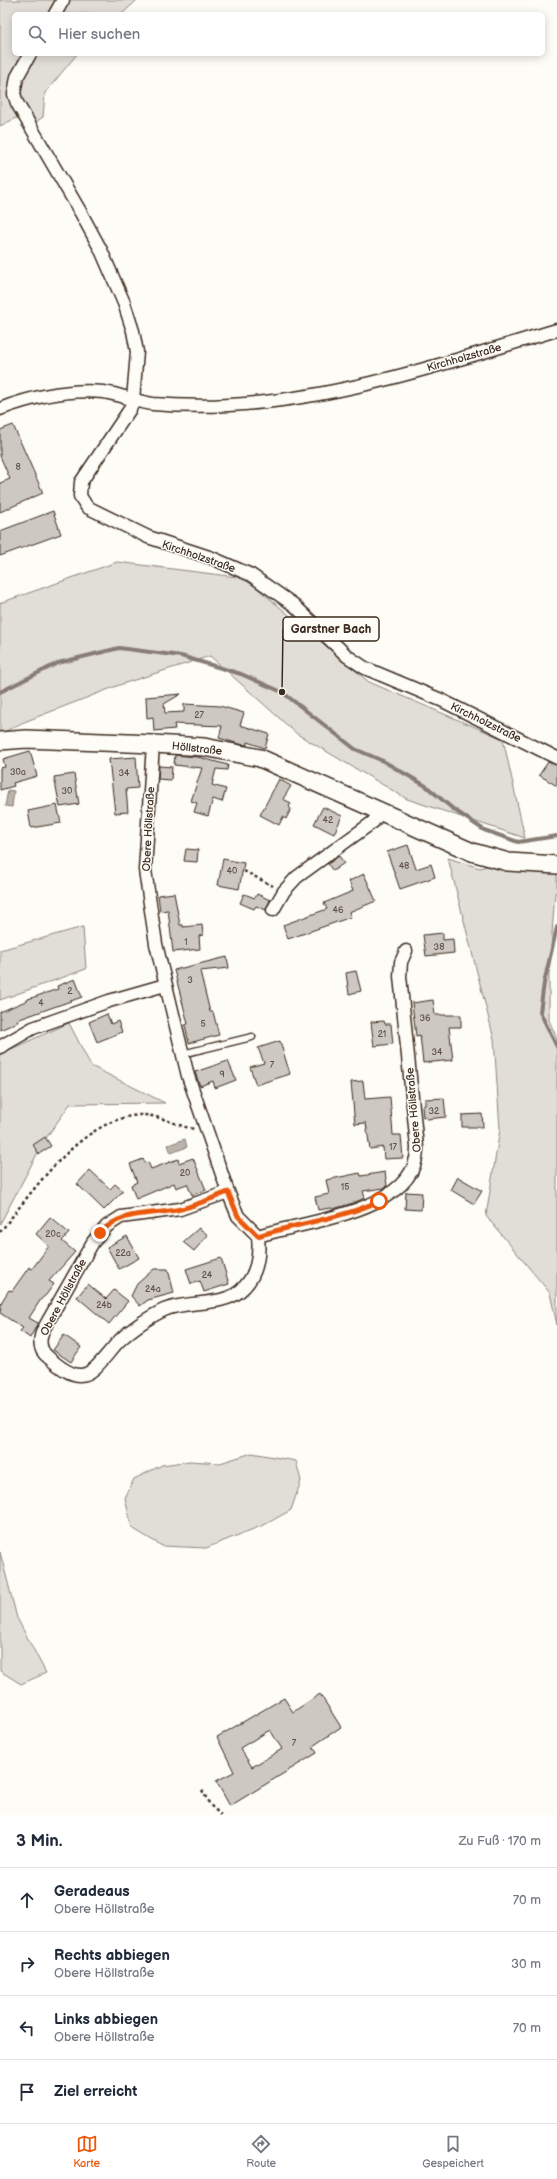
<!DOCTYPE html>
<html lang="de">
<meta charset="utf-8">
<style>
body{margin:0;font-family:"Balsamiq Sans",sans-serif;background:#f2f2f3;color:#1f2937}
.stop{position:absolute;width:12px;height:12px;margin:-9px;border:3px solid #ea580c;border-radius:50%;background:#fff}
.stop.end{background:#ea580c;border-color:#fff;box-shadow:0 1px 4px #0008}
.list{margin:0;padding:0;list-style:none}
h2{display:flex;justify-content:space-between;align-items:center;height:52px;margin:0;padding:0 16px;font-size:17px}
h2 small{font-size:13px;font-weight:400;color:#747a83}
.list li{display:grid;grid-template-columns:26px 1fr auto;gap:12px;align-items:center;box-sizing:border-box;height:64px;padding:0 16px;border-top:1px solid #e0e1e3}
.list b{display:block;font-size:15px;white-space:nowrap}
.list p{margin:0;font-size:13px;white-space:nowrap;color:#747a83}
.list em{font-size:13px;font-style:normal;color:#747a83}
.icon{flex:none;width:22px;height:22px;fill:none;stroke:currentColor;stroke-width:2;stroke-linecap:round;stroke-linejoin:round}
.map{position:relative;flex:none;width:557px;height:1815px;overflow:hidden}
.search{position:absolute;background:#fff;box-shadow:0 2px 10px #0003;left:12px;right:12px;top:12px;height:44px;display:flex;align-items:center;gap:10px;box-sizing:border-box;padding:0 14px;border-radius:6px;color:#747a83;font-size:15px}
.sheet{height:308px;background:#fff}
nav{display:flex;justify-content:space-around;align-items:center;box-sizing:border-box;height:56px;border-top:1px solid #e0e1e3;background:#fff;font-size:11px;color:#747a83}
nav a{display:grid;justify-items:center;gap:2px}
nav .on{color:#ea580c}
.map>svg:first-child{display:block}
</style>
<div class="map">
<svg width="557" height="1815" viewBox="0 0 557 1815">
<rect width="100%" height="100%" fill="#fdfcf7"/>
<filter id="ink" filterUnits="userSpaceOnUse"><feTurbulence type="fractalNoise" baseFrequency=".025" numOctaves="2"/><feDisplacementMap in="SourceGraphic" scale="8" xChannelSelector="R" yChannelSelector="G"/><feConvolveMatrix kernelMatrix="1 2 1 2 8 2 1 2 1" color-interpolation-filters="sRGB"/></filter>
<g filter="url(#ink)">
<g fill="#e1ded7" stroke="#8e847a">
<path d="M0 0H56L48 14H14V54H24C7 83 4 85 18 117L0 126Z"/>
<polygon points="68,0 137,0 122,14 60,14"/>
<polygon points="37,54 77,54 45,93 43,117 33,124 24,108 20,83"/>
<polygon points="117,562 245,578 369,682 503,739 525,838 407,799 297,734 210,656 122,684 24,722 0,734 0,603"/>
<polygon points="448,858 480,868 490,865 557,871 557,892 555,893 549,975 549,1020 557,1039 557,1325 550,1293 486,1216 500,1129 494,1039"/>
<polygon points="83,927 86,969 0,1000 0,950"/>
<polygon points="69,1023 91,1066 165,1103 70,1104 44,1141 0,1224 0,1054"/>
<polygon points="252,1453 296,1461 301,1481 291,1510 266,1524 206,1548 162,1546 132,1528 125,1498 134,1479 162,1465 190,1461 220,1463"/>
<polygon points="0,1552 17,1618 46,1673 21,1684 0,1671"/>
</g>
<g fill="#bbb4ad" stroke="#887d74">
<polygon points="8,790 14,791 12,807 5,806"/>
<polygon points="185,1139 187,1147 171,1153 168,1145"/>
</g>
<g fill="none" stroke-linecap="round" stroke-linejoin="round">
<g stroke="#887d74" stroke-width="4">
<polyline points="0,692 58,663 119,648 181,656 241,674 282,692 355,749 383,761 426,786 453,809 484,830 518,842 557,836"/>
<polyline points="557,927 544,983 540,1012 557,1047"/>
</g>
</g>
<g fill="#cdc8c2" stroke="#3b2a1e" fill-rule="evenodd">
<polygon points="13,425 43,493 0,512 0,483 10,479 0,456 0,430"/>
<polygon points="53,511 61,534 0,556 0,531"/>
<polygon points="181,694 164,704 165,713 184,712 184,704 220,706 244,713 240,725 269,734 265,748 247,742 247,745 239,744 219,738 222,726 174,724 175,729 154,731 153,717 147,718 146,697"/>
<polygon points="30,751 37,776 13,783 14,786 0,790 0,768 5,767 3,759"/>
<polygon points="175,755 198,757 228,765 227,770 216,769 212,785 226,789 222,802 213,799 208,816 194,812 197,803 191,801 202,768 174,765"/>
<polygon points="136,757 138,788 126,789 128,812 115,813 109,759"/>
<polygon points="548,762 557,765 557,786 539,775"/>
<polygon points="159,766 172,767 171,780 158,779"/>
<polygon points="74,774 79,804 60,807 54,777"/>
<polygon points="279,779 291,786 283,799 291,803 289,807 291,809 286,819 283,817 279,825 260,815"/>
<polygon points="57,805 61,823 31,828 28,811"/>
<polygon points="323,807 342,816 334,834 314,824"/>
<polygon points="408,845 416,869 431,864 435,877 400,889 387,852"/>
<polygon points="186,849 198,850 197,862 184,861"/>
<polygon points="339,856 344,863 333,871 328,864"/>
<polygon points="223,859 244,863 239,889 218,885"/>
<polygon points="364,874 376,901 349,912 351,917 288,939 283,925 327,909 324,903 353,891 349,881"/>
<polygon points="174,893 180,925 183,925 183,927 202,925 203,935 199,936 200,949 173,952 168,910 160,911 158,895"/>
<polygon points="244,894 255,898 257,894 270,900 266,910 256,906 254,909 240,903"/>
<polygon points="443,933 443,940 453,939 454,953 426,956 423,935"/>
<polygon points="227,957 229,968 200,971 210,1012 213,1012 219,1035 189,1043 185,1025 188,1024 174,970"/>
<polygon points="356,971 361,991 349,994 346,973"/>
<polygon points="75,979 82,997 17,1020 18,1022 0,1030 0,1012 28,1000 28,999 58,989 57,986"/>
<polygon points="433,1000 435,1015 461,1015 461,1027 449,1027 453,1060 423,1063 420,1035 416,1036 412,1003"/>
<polygon points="107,1014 111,1024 118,1021 122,1032 97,1042 89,1022"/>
<polygon points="384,1021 385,1024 391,1024 393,1044 374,1046 371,1022"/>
<polygon points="280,1041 290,1074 256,1085 250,1067 264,1063 258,1048"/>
<polygon points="228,1061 236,1080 215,1088 213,1081 200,1086 195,1072"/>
<polygon points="363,1081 365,1099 390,1097 393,1135 401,1135 403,1158 384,1159 383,1147 370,1149 366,1123 355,1124 351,1082"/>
<polygon points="444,1098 446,1117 427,1119 426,1117 423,1117 422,1106 425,1105 425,1099"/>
<polygon points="482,1114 483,1127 462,1127 462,1115"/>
<polygon points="45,1137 51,1146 39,1154 33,1145"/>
<polygon points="193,1158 206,1190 192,1195 187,1184 176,1188 174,1183 136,1199 131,1185 137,1182 130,1164 143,1159 145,1163 148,1162 151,1169 178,1159 179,1163"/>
<polygon points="90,1170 110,1189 115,1184 123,1191 104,1210 77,1184"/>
<polygon points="385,1172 387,1185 384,1188 363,1191 365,1198 353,1203 333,1209 331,1208 318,1210 315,1197 329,1194 326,1180 360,1173 361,1176"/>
<polygon points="458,1177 482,1191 474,1204 451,1190"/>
<polygon points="406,1192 422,1193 421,1210 405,1209"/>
<polygon points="50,1217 69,1233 62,1241 75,1252 49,1281 54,1284 46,1295 41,1299 29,1318 38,1323 30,1338 20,1331 23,1328 0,1313 0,1311 2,1301 9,1290 12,1291 29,1267 32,1269 49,1246 36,1234"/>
<polygon points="199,1228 208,1235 194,1251 183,1242"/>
<polygon points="127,1236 139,1258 119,1269 107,1247"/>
<polygon points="221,1258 229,1284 204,1292 200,1281 191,1284 186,1269"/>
<polygon points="154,1269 168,1269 174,1293 148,1300 140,1306 131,1296 137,1284"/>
<polygon points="88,1284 106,1299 114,1290 128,1301 109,1324 77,1297"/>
<polygon points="64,1335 81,1347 71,1362 53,1350"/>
<path d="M320 1694 341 1727 313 1746 317 1753 230 1806 216 1781 234 1772 217 1737 284 1698 293 1712ZM270 1730 282 1749 252 1767 240 1748Z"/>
</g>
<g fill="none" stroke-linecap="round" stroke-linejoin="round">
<g stroke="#3b2a1e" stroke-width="9">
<polyline id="lane" points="182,1054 252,1037"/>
</g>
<g stroke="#3b2a1e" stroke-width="15">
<g id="street">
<polyline points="55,14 63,0"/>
<polyline points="30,54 17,77 14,94 17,103 81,213 101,250 124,303 133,331 137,352 133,400 130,409 81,482 80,496 87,507 148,537 212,558 251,575 294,605 347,656 365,668 441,700 557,758"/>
<path d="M0 409C32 397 68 389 103 392 120 394 136 402 153 404 189 407 229 406 265 402 365 391 461 358 557 330"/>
<path d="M153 744 145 870 156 944 188 1076 228 1192 238 1216 258 1236C304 1221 419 1212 417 1147L400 976 401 962 406 951"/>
<polyline points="273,910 284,891 297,877 373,822 381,811"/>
<polyline points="0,1047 33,1028 109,1001 165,985"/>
<path d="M228 1192 180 1209 121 1217 107 1226 93 1242 43 1330C39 1340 39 1350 48 1357 87 1392 92 1370 119 1341 130 1330 149 1317 164 1310 186 1300 221 1307 240 1291 257 1277 260 1256 258 1236"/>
</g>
</g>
<g stroke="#3b2a1e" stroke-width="20">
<polyline id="secondary" points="0,741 26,739 153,744 204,747 260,758 472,852 508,862 557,865"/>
</g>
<g stroke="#3b2a1e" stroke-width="2.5" stroke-dasharray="3 3" stroke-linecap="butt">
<polyline points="244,871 273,886"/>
<path d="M0 1232C34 1190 80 1120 139 1115 160 1114 175 1126 195 1129"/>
<polyline points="202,1790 210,1805 221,1815"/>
</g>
<use href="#lane" stroke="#fdfcf7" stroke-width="6"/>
<use href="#street" stroke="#fdfcf7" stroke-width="12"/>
<use href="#secondary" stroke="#fdfcf7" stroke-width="17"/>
</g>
</g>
<g fill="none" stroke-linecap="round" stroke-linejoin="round" filter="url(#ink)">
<path stroke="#ea580c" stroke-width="5" d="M100 1233C122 1209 152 1216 181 1209 197 1205 213 1198 228 1192L238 1216 258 1236C298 1223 341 1219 379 1201"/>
</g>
<g text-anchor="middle" stroke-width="3" stroke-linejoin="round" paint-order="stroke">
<g font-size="9" fill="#605247">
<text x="18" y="470">8</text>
<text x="199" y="718">27</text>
<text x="18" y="775">30a</text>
<text x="124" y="776">34</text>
<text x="67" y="794">30</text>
<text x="328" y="823">42</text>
<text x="404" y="869">48</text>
<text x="232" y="874">40</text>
<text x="338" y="913">46</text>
<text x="186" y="945">1</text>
<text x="439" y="950">38</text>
<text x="190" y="983">3</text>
<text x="70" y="994">2</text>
<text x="41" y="1006">4</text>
<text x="425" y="1021">36</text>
<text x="203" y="1027">5</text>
<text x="382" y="1037">21</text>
<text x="437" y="1055">34</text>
<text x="272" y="1068">7</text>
<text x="222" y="1077">9</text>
<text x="434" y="1114">32</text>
<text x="393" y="1150">17</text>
<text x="185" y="1176">20</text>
<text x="345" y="1190">15</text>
<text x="53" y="1237">20c</text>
<text x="123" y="1256">22a</text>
<text x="207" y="1278">24</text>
<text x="153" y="1292">24a</text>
<text x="104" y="1308">24b</text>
<text x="294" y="1746">7</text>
</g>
<g font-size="11" fill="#3b2a1e" stroke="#fdfcf7">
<text transform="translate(464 357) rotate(-16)" y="4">Kirchholzstraße</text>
<text transform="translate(199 556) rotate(19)" y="4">Kirchholzstraße</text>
<text transform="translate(486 722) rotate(26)" y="4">Kirchholzstraße</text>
<text transform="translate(197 748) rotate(6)" y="4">Höllstraße</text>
<text transform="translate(148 829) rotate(-87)" y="4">Obere Höllstraße</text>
<text transform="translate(413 1110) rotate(-95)" y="4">Obere Höllstraße</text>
<text transform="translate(63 1297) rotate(-62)" y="4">Obere Höllstraße</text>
</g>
</g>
<path fill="none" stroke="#3b2a1e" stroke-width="1.5" d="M282 692L283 629"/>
<circle fill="#3b2a1e" stroke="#fdfcf7" stroke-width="1.5" cx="282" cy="692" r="4"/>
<rect fill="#fdfcf7" stroke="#3b2a1e" stroke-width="1.5" x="283" y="617" width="96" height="24" rx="4"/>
<g font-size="12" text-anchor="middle" font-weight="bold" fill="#3b2a1e">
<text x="331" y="633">Garstner Bach</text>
</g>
</svg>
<div class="stop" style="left:379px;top:1201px"></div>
<div class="stop end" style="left:100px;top:1233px"></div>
<div class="search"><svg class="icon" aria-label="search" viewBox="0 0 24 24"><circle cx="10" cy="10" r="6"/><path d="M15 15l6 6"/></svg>Hier suchen</div>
</div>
<section class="sheet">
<h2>3 Min.<small>Zu Fuß · 170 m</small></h2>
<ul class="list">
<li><svg class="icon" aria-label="ahead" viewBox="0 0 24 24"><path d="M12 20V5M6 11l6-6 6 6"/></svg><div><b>Geradeaus</b><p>Obere Höllstraße</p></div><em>70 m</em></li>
<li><svg class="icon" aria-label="right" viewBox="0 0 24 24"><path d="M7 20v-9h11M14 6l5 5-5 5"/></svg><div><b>Rechts abbiegen</b><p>Obere Höllstraße</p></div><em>30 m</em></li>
<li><svg class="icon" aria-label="left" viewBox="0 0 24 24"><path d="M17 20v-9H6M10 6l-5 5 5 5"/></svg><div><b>Links abbiegen</b><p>Obere Höllstraße</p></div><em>70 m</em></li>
<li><svg class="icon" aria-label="arrive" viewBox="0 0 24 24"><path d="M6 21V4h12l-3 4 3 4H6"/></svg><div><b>Ziel erreicht</b></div></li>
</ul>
</section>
<nav>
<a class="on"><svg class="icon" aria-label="map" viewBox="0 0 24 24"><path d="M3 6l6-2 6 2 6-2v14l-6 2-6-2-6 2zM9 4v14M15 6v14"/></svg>Karte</a>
<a><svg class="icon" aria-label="directions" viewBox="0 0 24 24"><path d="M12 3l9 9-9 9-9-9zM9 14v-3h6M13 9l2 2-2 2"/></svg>Route</a>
<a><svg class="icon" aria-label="saved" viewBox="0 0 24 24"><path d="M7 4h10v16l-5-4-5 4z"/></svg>Gespeichert</a>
</nav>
